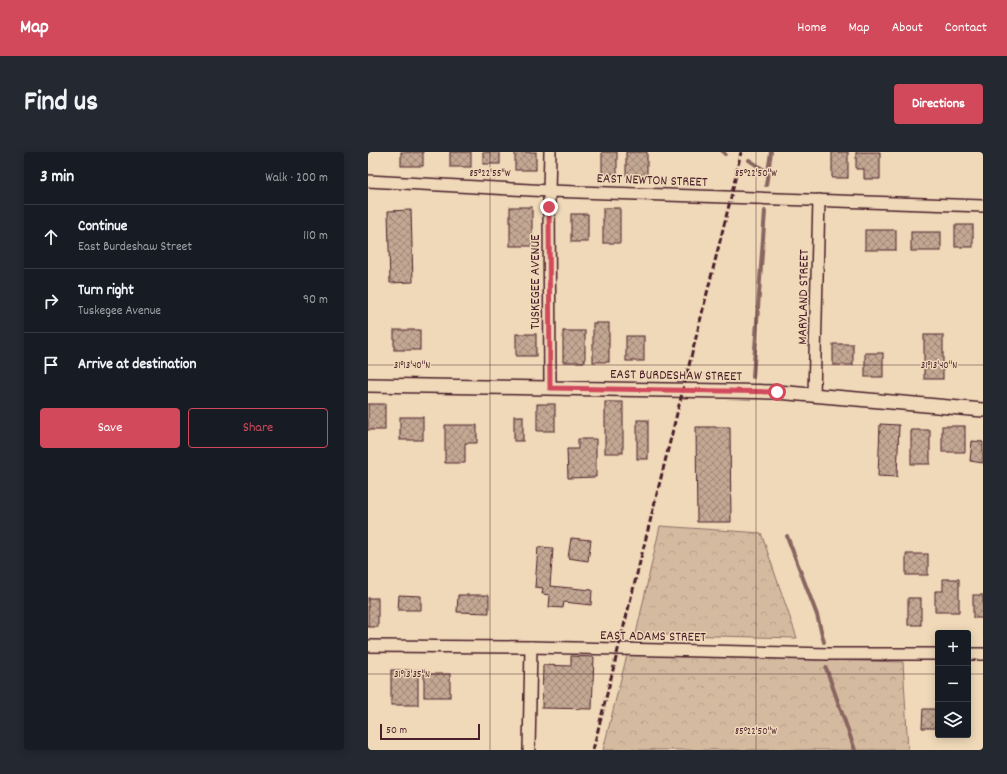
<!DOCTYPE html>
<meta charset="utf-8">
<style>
body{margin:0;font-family:Dekko,sans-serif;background:#242831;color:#f1f3f6}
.controls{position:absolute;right:12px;bottom:12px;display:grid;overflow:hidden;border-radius:4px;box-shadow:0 2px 10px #0003}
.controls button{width:36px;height:36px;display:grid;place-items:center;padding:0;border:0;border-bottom:1px solid #363941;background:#171b24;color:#f1f3f6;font:20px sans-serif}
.scale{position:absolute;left:12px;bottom:10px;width:100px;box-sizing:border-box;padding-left:4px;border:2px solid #4a1f2b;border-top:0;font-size:11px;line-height:14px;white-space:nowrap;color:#4a1f2b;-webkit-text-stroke:3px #efd9b8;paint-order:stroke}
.stop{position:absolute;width:12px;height:12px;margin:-9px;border:3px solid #d1495b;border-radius:50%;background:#fff}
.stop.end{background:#d1495b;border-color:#fff;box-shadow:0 1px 4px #0008}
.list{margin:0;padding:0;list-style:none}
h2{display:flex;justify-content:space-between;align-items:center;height:52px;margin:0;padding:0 16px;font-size:17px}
h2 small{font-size:13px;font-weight:400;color:#9ea1a6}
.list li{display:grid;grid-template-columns:26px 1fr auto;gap:12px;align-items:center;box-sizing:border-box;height:64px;padding:0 16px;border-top:1px solid #363941}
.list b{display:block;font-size:15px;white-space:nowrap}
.list p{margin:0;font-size:13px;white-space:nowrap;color:#9ea1a6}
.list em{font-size:13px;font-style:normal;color:#9ea1a6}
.actions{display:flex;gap:8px;padding:12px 16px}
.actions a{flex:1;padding:9px 0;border:1px solid #d1495b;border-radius:4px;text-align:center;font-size:14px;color:#d1495b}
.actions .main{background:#d1495b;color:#fff}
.icon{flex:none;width:22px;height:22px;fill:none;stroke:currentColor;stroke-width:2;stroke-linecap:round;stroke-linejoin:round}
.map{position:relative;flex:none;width:615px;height:598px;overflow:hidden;border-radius:4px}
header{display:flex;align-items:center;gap:24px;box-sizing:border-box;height:56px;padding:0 20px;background:#d1495b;color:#fff}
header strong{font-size:19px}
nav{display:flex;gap:22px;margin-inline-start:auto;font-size:14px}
.intro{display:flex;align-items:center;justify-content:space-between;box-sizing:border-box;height:96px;padding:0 24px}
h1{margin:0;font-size:28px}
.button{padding:10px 18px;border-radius:4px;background:#d1495b;color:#fff;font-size:14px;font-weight:700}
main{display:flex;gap:24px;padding:0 24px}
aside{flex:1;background:#171b24;border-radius:4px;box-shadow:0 2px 10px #0003}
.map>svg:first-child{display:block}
</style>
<header>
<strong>Map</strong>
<nav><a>Home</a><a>Map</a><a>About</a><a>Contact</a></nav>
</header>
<div class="intro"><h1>Find us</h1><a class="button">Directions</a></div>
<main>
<aside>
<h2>3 min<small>Walk · 200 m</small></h2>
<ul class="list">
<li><svg class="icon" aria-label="ahead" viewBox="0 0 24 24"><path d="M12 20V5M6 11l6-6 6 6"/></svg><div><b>Continue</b><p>East Burdeshaw Street</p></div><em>110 m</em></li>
<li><svg class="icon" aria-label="right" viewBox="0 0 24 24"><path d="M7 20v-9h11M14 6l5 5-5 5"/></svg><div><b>Turn right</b><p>Tuskegee Avenue</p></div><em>90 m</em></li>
<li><svg class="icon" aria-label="arrive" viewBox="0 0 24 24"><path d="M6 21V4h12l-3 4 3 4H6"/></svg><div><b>Arrive at destination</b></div></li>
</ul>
<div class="actions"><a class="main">Save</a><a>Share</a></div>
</aside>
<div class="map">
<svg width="615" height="598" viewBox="0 0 615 598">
<defs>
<pattern id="forest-crowns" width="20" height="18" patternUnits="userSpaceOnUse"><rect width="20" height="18" fill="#d4bba0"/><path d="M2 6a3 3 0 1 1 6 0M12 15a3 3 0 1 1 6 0" fill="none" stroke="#b8a08a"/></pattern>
<pattern id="building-cross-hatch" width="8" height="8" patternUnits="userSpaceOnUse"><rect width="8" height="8" fill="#c3a893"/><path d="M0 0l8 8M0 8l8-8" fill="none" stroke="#a08878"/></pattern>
</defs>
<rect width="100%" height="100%" fill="#efd9b8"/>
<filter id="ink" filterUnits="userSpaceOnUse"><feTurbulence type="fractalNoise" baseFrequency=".025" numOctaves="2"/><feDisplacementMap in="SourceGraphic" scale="8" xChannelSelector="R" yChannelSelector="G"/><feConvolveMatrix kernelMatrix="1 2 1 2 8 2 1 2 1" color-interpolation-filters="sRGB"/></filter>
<g filter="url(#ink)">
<g fill="url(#forest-crowns)" stroke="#8f6d66">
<polygon points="292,374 393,381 429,486 268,482"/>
<polygon points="259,503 535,510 540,598 235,598"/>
</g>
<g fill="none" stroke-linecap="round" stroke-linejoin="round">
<g stroke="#896560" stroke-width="4">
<polyline points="355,0 357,2"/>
<polyline points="381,8 399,20"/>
<polyline points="398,33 403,0"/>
<polyline points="385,225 397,59"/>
<polyline points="419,384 449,463 456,490"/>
<polyline points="458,516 487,598"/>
</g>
</g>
<g fill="url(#building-cross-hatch)" stroke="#4a1f2b">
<rect x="33" y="0" width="22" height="14"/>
<rect x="82" y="0" width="21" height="15"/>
<rect x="115" y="0" width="17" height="12"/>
<rect x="147" y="0" width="21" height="18"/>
<rect x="234" y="0" width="15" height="22"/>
<rect x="258" y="0" width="21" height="23"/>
<rect x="464" y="0" width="16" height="26"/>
<polygon points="488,0 512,0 512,27 496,27 496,17 488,17"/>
<rect x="142" y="55" width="22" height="39"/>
<rect x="235" y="56" width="17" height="35"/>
<polygon points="43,58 45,130 22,131 20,59"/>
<rect x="203" y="62" width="17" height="28"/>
<rect x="587" y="73" width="18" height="22"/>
<rect x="497" y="78" width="31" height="20"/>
<rect x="543" y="80" width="30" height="19"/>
<rect x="225" y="171" width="16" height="39"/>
<rect x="26" y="178" width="26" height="20"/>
<rect x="195" y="179" width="22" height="31"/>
<rect x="148" y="182" width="20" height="22"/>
<rect x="556" y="183" width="19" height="44"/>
<rect x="258" y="184" width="18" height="25"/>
<rect x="465" y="192" width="20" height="21"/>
<rect x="497" y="201" width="18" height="24"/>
<rect x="237" y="250" width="18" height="51"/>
<rect x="0" y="252" width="17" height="26"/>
<rect x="169" y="252" width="18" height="27"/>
<rect x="146" y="264" width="9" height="25"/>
<rect x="32" y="265" width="23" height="23"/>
<rect x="269" y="268" width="11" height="39"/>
<polygon points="512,272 531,273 529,325 510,324"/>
<polygon points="77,273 109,273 109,291 97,291 97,311 77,311"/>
<rect x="574" y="274" width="23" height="26"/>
<polygon points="328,275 362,275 363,370 329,370"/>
<rect x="543" y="278" width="19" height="34"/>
<polygon points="210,287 228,287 228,325 200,326 199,297 210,297"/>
<polygon points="604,289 615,290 615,311 602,309"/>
<polygon points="203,386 223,388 220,409 200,406"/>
<polygon points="170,395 185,396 182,434 224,438 223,453 196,450 195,456 181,455 182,443 174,442 175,436 167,435"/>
<rect x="538" y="402" width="22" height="21"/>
<polygon points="575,427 591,427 591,460 567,460 567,439 575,439"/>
<polygon points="31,443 53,444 53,458 30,458"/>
<polygon points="90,443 121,443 121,461 89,460"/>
<rect x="605" y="443" width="10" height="23"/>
<rect x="0" y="446" width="10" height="29"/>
<rect x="540" y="446" width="13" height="27"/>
<polygon points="203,504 226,505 224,557 174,556 175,513 203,514"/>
<rect x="23" y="518" width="27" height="35"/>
<rect x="56" y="522" width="26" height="23"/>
<polygon points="555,557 570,557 570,576 554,576"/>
</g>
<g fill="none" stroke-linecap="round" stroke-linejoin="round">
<g stroke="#4a1f2b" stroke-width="14">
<g id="minor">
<polyline points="0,29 181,39 615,54"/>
<polyline points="182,236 181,39 182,0"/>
<polyline points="446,243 451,48"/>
<polyline points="0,494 163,495 461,502 570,502"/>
<polyline points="600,502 615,502"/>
<polyline points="161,598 163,495"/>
</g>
</g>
<g stroke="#4a1f2b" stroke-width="16">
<polyline id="tertiary" points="0,233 409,240 615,258"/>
</g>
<use href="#minor" stroke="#efd9b8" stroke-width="11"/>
<use href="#tertiary" stroke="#efd9b8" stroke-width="13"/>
<polyline stroke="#4a1f2b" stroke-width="3" stroke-dasharray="6 3" stroke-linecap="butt" points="225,598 363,45 373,0"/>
</g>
</g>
<g fill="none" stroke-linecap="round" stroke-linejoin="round" filter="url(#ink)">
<polyline stroke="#d1495b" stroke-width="5" points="181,55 182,236 409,240"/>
</g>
<path fill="none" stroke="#4a1f2b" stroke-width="1" stroke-opacity="0.45" d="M122 0V598M388 0V598M0 213H615M0 522H570M600 522H615"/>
<g text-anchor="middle" stroke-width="3" stroke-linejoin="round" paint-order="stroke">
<g font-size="14" fill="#4a1f2b" stroke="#efd9b8">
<text transform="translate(284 27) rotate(2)" y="5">EAST NEWTON STREET</text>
<text transform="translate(166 130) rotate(-90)" y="5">TUSKEGEE AVENUE</text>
<text transform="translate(434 145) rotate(-89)" y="5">MARYLAND STREET</text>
<text transform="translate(308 222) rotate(1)" y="5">EAST BURDESHAW STREET</text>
<text transform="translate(285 483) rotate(1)" y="5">EAST ADAMS STREET</text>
</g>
</g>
<g font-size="10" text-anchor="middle" fill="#4a1f2b" stroke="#efd9b8" stroke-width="3" stroke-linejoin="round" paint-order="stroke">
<text x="122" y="24">85°22'55"W</text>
<text x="388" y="24">85°22'50"W</text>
<text x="44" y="216">31°13'40"N</text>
<text x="571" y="216">31°13'40"N</text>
<text x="44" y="525">31°13'35"N</text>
<text x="388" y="582">85°22'50"W</text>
</g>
</svg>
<div class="controls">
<button>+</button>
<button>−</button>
<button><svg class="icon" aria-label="layers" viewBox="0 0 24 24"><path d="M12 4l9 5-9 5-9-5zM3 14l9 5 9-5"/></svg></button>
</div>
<div class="scale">50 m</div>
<div class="stop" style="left:409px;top:240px"></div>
<div class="stop end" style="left:181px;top:55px"></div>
</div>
</main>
